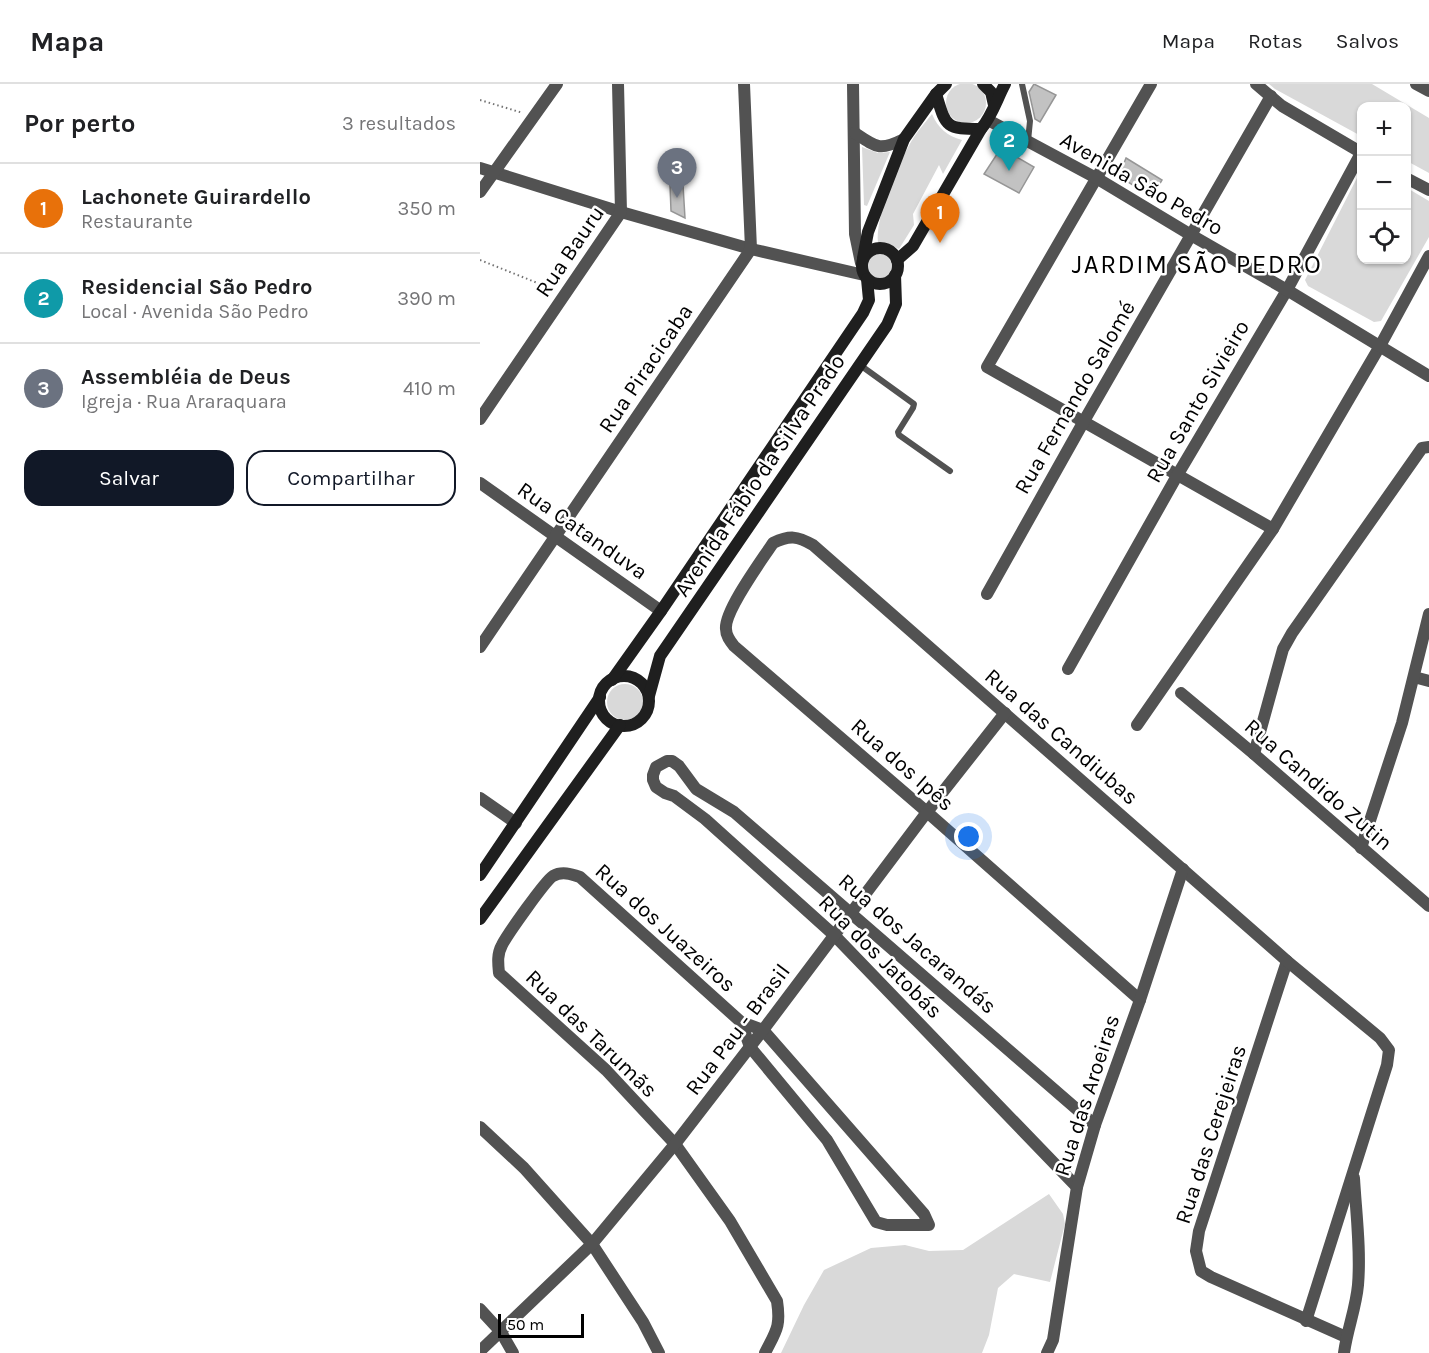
<!DOCTYPE html>
<html lang="pt">
<meta charset="utf-8">
<style>
body{margin:0;font-family:Karla,sans-serif;background:#f6f6f6;color:#202124}
.controls{position:absolute;right:18px;top:18px;display:grid;overflow:hidden;border-radius:12px;box-shadow:0 2px 4px #0004}
.controls button{width:54px;height:54px;display:grid;place-items:center;padding:0;border:0;border-bottom:2px solid #e0e0e0;background:#fff;color:#202124;font:30px sans-serif}
.scale{position:absolute;left:18px;bottom:15px;width:86px;box-sizing:border-box;padding-left:6px;border:3px solid #000;border-top:0;font-size:16px;line-height:21px;white-space:nowrap;color:#000;-webkit-text-stroke:4px #fff;paint-order:stroke}
.you{position:absolute;left:489px;top:753px;width:21px;height:21px;margin:-15px;border:4px solid #fff;border-radius:50%;background:#1a73e8;box-shadow:0 0 0 9px #1a73e833}
.badge{display:grid;place-items:center;width:39px;height:39px;border-radius:50%;background:#111827;color:#fff;font-size:20px;font-weight:700}
.pin{position:absolute;translate:-50% -50px;filter:drop-shadow(0 2px 3px #0008)}
.pin::after{content:'';position:absolute;top:32px;width:21px;height:18px;background:inherit;clip-path:polygon(0 0,100% 0,50% 100%)}
.list{margin:0;padding:0;list-style:none}
h2{display:flex;justify-content:space-between;align-items:center;height:78px;margin:0;padding:0 24px;font-size:26px}
h2 small{font-size:20px;font-weight:400;color:#757577}
.list li{display:grid;grid-template-columns:39px 1fr auto;gap:18px;align-items:center;box-sizing:border-box;height:90px;padding:0 24px;border-top:2px solid #e0e0e0}
.list b{display:block;font-size:22px;white-space:nowrap}
.list p{margin:0;font-size:20px;white-space:nowrap;color:#757577}
.list em{font-size:20px;font-style:normal;color:#757577}
.actions{display:flex;gap:12px;padding:18px 24px}
.actions a{flex:1;padding:14px 0;border:2px solid #111827;border-radius:18px;text-align:center;font-size:21px;color:#111827}
.actions .main{background:#111827;color:#fff}
.icon{flex:none;width:33px;height:33px;fill:none;stroke:currentColor;stroke-width:2;stroke-linecap:round;stroke-linejoin:round}
.map{position:relative;flex:none;width:949px;height:1269px;overflow:hidden}
header{display:flex;align-items:center;gap:36px;box-sizing:border-box;height:84px;padding:0 30px;background:#fff;border-bottom:2px solid #e0e0e0}
header strong{font-size:28px}
nav{display:flex;gap:33px;margin-inline-start:auto;font-size:21px}
main{display:flex}
aside{flex:1;background:#fff}
.map>svg:first-child{display:block}
</style>
<header>
<strong>Mapa</strong>
<nav><a>Mapa</a><a>Rotas</a><a>Salvos</a></nav>
</header>
<main>
<aside>
<h2>Por perto<small>3 resultados</small></h2>
<ul class="list">
<li><span class="badge" style="background:#e8710a">1</span><div><b>Lachonete Guirardello</b><p>Restaurante</p></div><em>350 m</em></li>
<li><span class="badge" style="background:#0f9aa8">2</span><div><b>Residencial São Pedro</b><p>Local · Avenida São Pedro</p></div><em>390 m</em></li>
<li><span class="badge" style="background:#6b7280">3</span><div><b>Assembléia de Deus</b><p>Igreja · Rua Araraquara</p></div><em>410 m</em></li>
</ul>
<div class="actions"><a class="main">Salvar</a><a>Compartilhar</a></div>
</aside>
<div class="map">
<svg width="949" height="1269" viewBox="0 0 949 1269">
<rect width="100%" height="100%" fill="#fff"/>
<g fill="#d9d9d9">
<circle cx="486" cy="19" r="20"/>
<polygon points="789,0 892,0 949,34 949,89 927,77 926,22 882,22 881,52 795,5"/>
<path d="M452 30C458 44 467 52 482 56L463 90 459 81 433 130 434 141 419 165 408 160 398 159C395 131 419 77 434 53 439 45 446 38 452 30Z"/>
<polygon points="382,63 398,69 410,68 387,122 384,121"/>
<polygon points="881,86 882,176 926,176 927,104 949,117 949,153 901,237 894,238 828,202 825,196"/>
<circle cx="400" cy="182" r="12"/>
<circle cx="145" cy="618" r="18"/>
<polygon points="569,1110 583,1130 585,1140 570,1198 534,1190 518,1204 509,1251 502,1269 301,1269 324,1221 344,1186 391,1164 425,1161 449,1167 483,1166"/>
</g>
<g fill="#c2c2c2" stroke="#969696" stroke-width="1.5">
<polygon points="554,0 576,11 560,38 555,35 549,8"/>
<polygon points="521,64 554,83 539,109 504,90"/>
<polygon points="646,74 682,96 672,113 643,95 644,89 642,84"/>
<polygon points="190,101 203,101 205,134 191,127"/>
</g>
<g fill="none" stroke-linecap="round" stroke-linejoin="round">
<g stroke="#747474" stroke-width="2" stroke-dasharray="1.5 3" stroke-linecap="butt">
<polyline points="0,16 43,29"/>
<polyline points="0,176 75,206"/>
</g>
<g stroke="#525252" stroke-width="6">
<polyline points="542,0 550,37 548,57"/>
<polyline points="380,281 434,320 433,324 418,348 419,351 470,387"/>
</g>
<g stroke="#525252" stroke-width="12">
<polyline points="373,0 375,150 381,179"/>
<polyline points="671,0 507,283 793,445"/>
<polyline points="776,0 802,22 882,69"/>
<polyline points="936,0 949,7"/>
<path d="M375 49C397 64 400 67 424 55"/>
<polyline points="0,84 141,128 271,165 384,191"/>
<polyline points="926,94 949,106"/>
<polyline points="0,108 77,0"/>
<polyline points="0,335 141,128 138,0"/>
<polyline points="0,399 181,527"/>
<polyline points="507,510 604,337 791,12"/>
<polyline points="0,563 271,165 264,0"/>
<polyline points="588,585 698,390 807,206 881,69"/>
<polyline points="934,593 949,597"/>
<polyline points="701,609 774,670 949,822"/>
<polyline points="657,641 793,445 900,262 949,172"/>
<polyline points="774,670 803,565 812,549 942,364 949,363"/>
<polyline points="0,714 36,739"/>
<polyline points="881,764 922,639 949,530"/>
<polyline points="807,877 719,1147 716,1167 721,1187 731,1193 866,1253"/>
<path d="M660 916 447 728 254 562C250 557 246 552 246 545 244 527 282 476 293 459 310 451 317 452 333 461L807 877 900 954 909 966 907 981 826 1237"/>
<path d="M261 938 270 963 347 1056 396 1138 407 1141H449L444 1130 283 946 261 938 100 793C91 790 82 787 73 792 65 797 27 851 22 861 17 870 18 879 19 889L126 986 195 1060 250 1137 297 1217C301 1243 296 1247 285 1269"/>
<polyline points="0,1043 44,1084 112,1160 163,1238 179,1269"/>
<polyline points="597,1103 354,851 225,735 194,712 185,709 176,703 173,696 173,691 176,683 187,677 192,677 199,682 216,705 254,728 615,1041"/>
<polyline points="0,1225 21,1248 33,1269"/>
<polyline points="0,1267 112,1160 195,1060 283,946 447,728 525,629"/>
<polyline points="567,1269 573,1256 597,1103 615,1041 660,916 703,785"/>
<path d="M864 1269C867 1246 876 1224 878 1201 881 1166 876 1129 874 1094"/>
</g>
<polyline stroke="#525252" stroke-width="12" points="508,36 618,95 711,151 807,206 949,292"/>
<g stroke="#1f1f1f" stroke-width="12">
<polyline points="503,0 511,8 514,21"/>
<path d="M456 10C466 43 465 45 501 45"/>
<circle cx="400" cy="182" r="18"/>
<polyline points="383,174 388,148 424,55 456,10 466,0"/>
<path d="M417 176 433 162 501 45C512 32 517 15 525 0"/>
<circle cx="144" cy="617" r="25"/>
<polyline points="132,596 181,527 383,229 389,216 387,195"/>
<polyline points="169,612 180,572 407,241 416,220 415,191"/>
<polyline points="0,791 120,613"/>
<polyline points="0,835 140,641"/>
</g>
</g>
<g text-anchor="middle" stroke-width="5" stroke-linejoin="round" paint-order="stroke">
<g font-size="22" fill="#000" stroke="#fff">
<text transform="translate(662 99) rotate(30)" y="8">Avenida São Pedro</text>
<text transform="translate(89 167) rotate(-56)" y="8">Rua Bauru</text>
<text transform="translate(165 284) rotate(-56)" y="8">Rua Piracicaba</text>
<text transform="translate(594 313) rotate(-60)" y="8">Rua Fernando Salomé</text>
<text transform="translate(717 317) rotate(-60)" y="8">Rua Santo Sivieiro</text>
<text transform="translate(279 391) rotate(-56)" y="8">Avenida Fábio da Silva Prado</text>
<text transform="translate(103 446) rotate(35)" y="8">Rua Catanduva</text>
<text transform="translate(582 652) rotate(41)" y="8">Rua das Candiubas</text>
<text transform="translate(423 680) rotate(41)" y="8">Rua dos Ipês</text>
<text transform="translate(839 700) rotate(41)" y="8">Rua Candido Zutin</text>
<text transform="translate(186 843) rotate(42)" y="8">Rua dos Juazeiros</text>
<text transform="translate(438 859) rotate(41)" y="8">Rua dos Jacarandás</text>
<text transform="translate(401 872) rotate(45)" y="8">Rua dos Jatobás</text>
<text transform="translate(257 945) rotate(-53)" y="8">Rua Pau - Brasil</text>
<text transform="translate(112 949) rotate(44)" y="8">Rua das Tarumãs</text>
<text transform="translate(606 1011) rotate(-72)" y="8">Rua das Aroeiras</text>
<text transform="translate(730 1050) rotate(-72)" y="8">Rua das Cerejeiras</text>
</g>
<g font-size="26" letter-spacing="1.5" fill="#000" stroke="#fff">
<text x="717" y="189">JARDIM SÃO PEDRO</text>
</g>
</g>
</svg>
<div class="controls">
<button>+</button>
<button>−</button>
<button><svg class="icon" aria-label="locate" viewBox="0 0 24 24"><circle cx="12" cy="12" r="6"/><path d="M12 2v4M12 18v4M2 12h4M18 12h4"/></svg></button>
</div>
<div class="scale">50 m</div>
<div class="you"></div>
<div class="pin badge" style="left:460px;top:159px;background:#e8710a">1</div>
<div class="pin badge" style="left:529px;top:87px;background:#0f9aa8">2</div>
<div class="pin badge" style="left:197px;top:114px;background:#6b7280">3</div>
</div>
</main>
